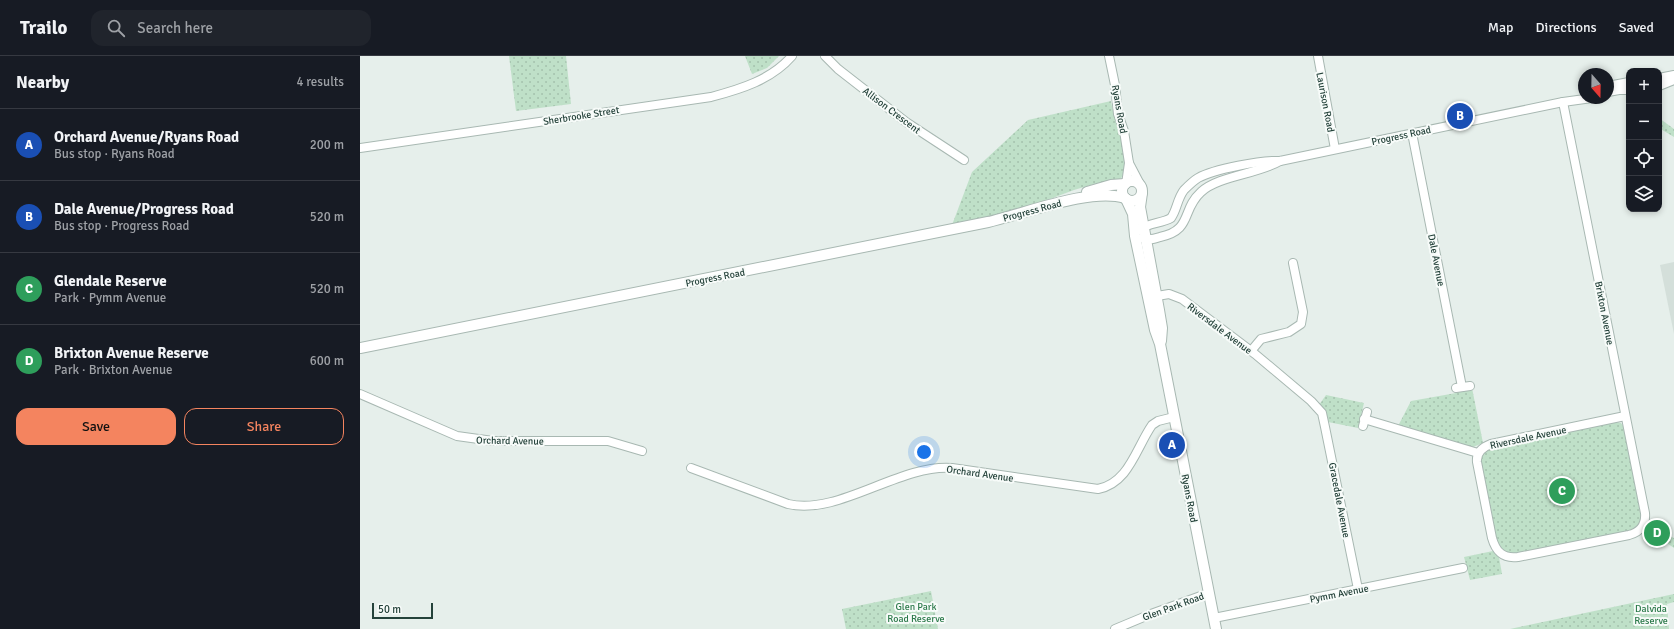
<!DOCTYPE html>
<meta charset="utf-8">
<style>
body{margin:0;font-family:Signika,sans-serif;background:#20242c;color:#f1f3f6}
.controls{position:absolute;right:12px;top:12px;display:grid;overflow:hidden;border-radius:8px;box-shadow:0 2px 6px #0003}
.controls button{width:36px;height:36px;display:grid;place-items:center;padding:0;border:0;border-bottom:1px solid #363941;background:#171b24;color:#f1f3f6;font:20px sans-serif}
.compass{position:absolute;left:1218px;top:12px;width:36px;height:36px;border-radius:50%;background:#171b24;box-shadow:0 2px 6px #0003;rotate:160deg}
.scale{position:absolute;left:12px;bottom:10px;width:61px;box-sizing:border-box;padding-left:4px;border:2px solid #24423a;border-top:0;font-size:11px;line-height:14px;white-space:nowrap;color:#24423a;-webkit-text-stroke:3px #f7fbf9;paint-order:stroke}
.you{position:absolute;left:564px;top:396px;width:14px;height:14px;margin:-10px;border:3px solid #fff;border-radius:50%;background:#1a73e8;box-shadow:0 0 0 6px #1a73e833}
.badge{display:grid;place-items:center;width:26px;height:26px;border-radius:50%;background:#f4845f;color:#fff;font-size:13px;font-weight:700}
.pin{position:absolute;translate:-50% -50%;border:2px solid #fff;box-shadow:0 1px 4px #0006}
.list{margin:0;padding:0;list-style:none}
h2{display:flex;justify-content:space-between;align-items:center;height:52px;margin:0;padding:0 16px;font-size:17px}
h2 small{font-size:13px;font-weight:400;color:#9ea1a6}
.list li{display:grid;grid-template-columns:26px 1fr auto;gap:12px;align-items:center;box-sizing:border-box;height:72px;padding:0 16px;border-top:1px solid #363941}
.list b{display:block;font-size:15px;white-space:nowrap}
.list p{margin:0;font-size:13px;white-space:nowrap;color:#9ea1a6}
.list em{font-size:13px;font-style:normal;color:#9ea1a6}
.actions{display:flex;gap:8px;padding:12px 16px}
.actions a{flex:1;padding:9px 0;border:1px solid #f4845f;border-radius:12px;text-align:center;font-size:14px;color:#f4845f}
.actions .main{background:#f4845f;color:#111}
.icon{flex:none;width:22px;height:22px;fill:none;stroke:currentColor;stroke-width:2;stroke-linecap:round;stroke-linejoin:round}
.map{position:relative;flex:none;width:1314px;height:573px;overflow:hidden}
header{display:flex;align-items:center;gap:24px;box-sizing:border-box;height:56px;padding:0 20px;background:#171b24;border-bottom:1px solid #363941}
header strong{font-size:19px}
nav{display:flex;gap:22px;margin-inline-start:auto;font-size:14px}
.search{width:280px;height:36px;background:#20242c;display:flex;align-items:center;gap:10px;box-sizing:border-box;padding:0 14px;border-radius:12px;color:#9ea1a6;font-size:15px}
main{display:flex}
aside{flex:1;background:#171b24}
.map>svg:first-child{display:block}
</style>
<header>
<strong>Trailo</strong>
<div class="search"><svg class="icon" aria-label="search" viewBox="0 0 24 24"><circle cx="10" cy="10" r="6"/><path d="M15 15l6 6"/></svg>Search here</div>
<nav><a>Map</a><a>Directions</a><a>Saved</a></nav>
</header>
<main>
<aside>
<h2>Nearby<small>4 results</small></h2>
<ul class="list">
<li><span class="badge" style="background:#1a4fb4">A</span><div><b>Orchard Avenue/Ryans Road</b><p>Bus stop · Ryans Road</p></div><em>200 m</em></li>
<li><span class="badge" style="background:#1a4fb4">B</span><div><b>Dale Avenue/Progress Road</b><p>Bus stop · Progress Road</p></div><em>520 m</em></li>
<li><span class="badge" style="background:#2e9e5b">C</span><div><b>Glendale Reserve</b><p>Park · Pymm Avenue</p></div><em>520 m</em></li>
<li><span class="badge" style="background:#2e9e5b">D</span><div><b>Brixton Avenue Reserve</b><p>Park · Brixton Avenue</p></div><em>600 m</em></li>
</ul>
<div class="actions"><a class="main">Save</a><a>Share</a></div>
</aside>
<div class="map">
<svg width="1314" height="573" viewBox="0 0 1314 573">
<defs>
<pattern id="park-dots" width="8" height="8" patternUnits="userSpaceOnUse"><rect width="8" height="8" fill="#bfe0c8"/><path d="M2 2h.1M6 6h.1" fill="none" stroke="#a4c1ad" stroke-width="1.8" stroke-linecap="round"/></pattern>
</defs>
<rect width="100%" height="100%" fill="#e6efeb"/>
<polygon fill="#d4dfda" points="1314,206 1314,278 1300,209"/>
<g fill="url(#park-dots)">
<polygon points="149,0 206,0 211,48 156,55"/>
<polygon points="385,0 419,0 407,12 392,18"/>
<path d="M751 45C753 63 776 112 758 125L734 128 714 134 663 153 592 169 612 116 668 64Z"/>
<polygon points="1299,62 1314,73 1314,81 1299,72"/>
<polygon points="1112,332 1123,387 1113,391 1038,370 1051,345 1096,337 1096,335"/>
<polygon points="966,339 1004,347 998,372 968,366 959,349"/>
<polygon points="1255,366 1261,367 1264,371 1282,458 1280,469 1274,474 1156,498 1146,498 1137,489 1120,407 1121,399 1127,393"/>
<polygon points="1286,470 1314,482 1314,492 1285,472"/>
<polygon points="1133,495 1139,501 1142,518 1110,524 1104,501"/>
<polygon points="571,535 578,573 486,573 482,553"/>
<polygon points="1314,538 1314,546 1307,548 1309,573 1150,573"/>
</g>
<g fill="none" stroke-linecap="round" stroke-linejoin="round">
<g stroke="#a8b8b2" stroke-width="10">
<g id="minor">
<polyline points="465,0 478,13 546,66 604,104"/>
<polyline points="749,0 755,29 758,58 764,75 769,107 780,128"/>
<polyline points="958,0 975,93"/>
<polyline points="1299,22 1314,19"/>
<polyline points="1248,30 1269,26"/>
<polyline points="1299,30 1314,24"/>
<polyline points="1248,36 1259,34 1269,34"/>
<path d="M1203 46 1285 457C1286 468 1281 476 1269 479L1158 501C1143 503 1136 496 1132 482L1117 406C1116 396 1123 391 1131 388L1265 360"/>
<polyline points="1052,77 1102,331"/>
<path d="M0 92 351 41C381 33 411 24 432 0"/>
<polyline points="766,128 769,107"/>
<path d="M780 174C788 166 801 168 811 162 817 154 817 143 824 134 828 130 833 125 838 122 854 113 902 104 920 105L1203 46 1232 42"/>
<path d="M782 182C788 185 794 183 800 181 833 174 821 154 841 136 858 120 898 118 920 105"/>
<polyline points="791,241 809,238 822,243 895,298 951,345 962,357 965,371 998,533"/>
<polyline points="891,295 901,283 929,276 941,268 943,256 933,207"/>
<polyline points="1096,332 1110,330"/>
<polyline points="0,338 97,380 133,385 248,385 282,395"/>
<polyline points="1004,363 1118,397"/>
<polyline points="1003,370 1007,356"/>
<path d="M331 412 428 448C479 460 539 408 592 412L738 433C769 427 776 392 792 369L798 365 814 361"/>
<polyline points="854,562 1103,512"/>
<polyline points="755,573 791,558 849,537"/>
</g>
</g>
<g stroke="#a8b8b2" stroke-width="12">
<g id="tertiary">
<circle cx="772" cy="135" r="10"/>
<polyline points="727,136 751,129 765,128"/>
<polyline points="782,137 780,151 799,254 802,272 801,285"/>
<polyline points="766,143 773,158 775,180 795,274 800,288 856,573"/>
<path d="M0 292 628 166C664 158 731 131 765 142"/>
</g>
</g>
<use href="#minor" stroke="#fff" stroke-width="8"/>
<use href="#tertiary" stroke="#fff" stroke-width="10"/>
</g>
<g text-anchor="middle" stroke-width="4" stroke-linejoin="round" paint-order="stroke">
<g font-size="10" fill="#24423a" stroke="#f7fbf9">
<text transform="translate(966 46) rotate(79)" y="4">Laurison Road</text>
<text transform="translate(760 53) rotate(80)" y="4">Ryans Road</text>
<text transform="translate(532 54) rotate(37)" y="4">Allison Crescent</text>
<text transform="translate(221 59) rotate(-9)" y="4">Sherbrooke Street</text>
<text transform="translate(1041 79) rotate(-12)" y="4">Progress Road</text>
<text transform="translate(672 154) rotate(-15)" y="4">Progress Road</text>
<text transform="translate(1077 204) rotate(79)" y="4">Dale Avenue</text>
<text transform="translate(355 221) rotate(-11)" y="4">Progress Road</text>
<text transform="translate(1245 257) rotate(79)" y="4">Brixton Avenue</text>
<text transform="translate(860 272) rotate(37)" y="4">Riversdale Avenue</text>
<text transform="translate(1168 381) rotate(-12)" y="4">Riversdale Avenue</text>
<text transform="translate(150 384) rotate(1)" y="4">Orchard Avenue</text>
<text transform="translate(620 417) rotate(8)" y="4">Orchard Avenue</text>
<text transform="translate(830 442) rotate(79)" y="4">Ryans Road</text>
<text transform="translate(980 444) rotate(79)" y="4">Gracedale Avenue</text>
<text transform="translate(979 537) rotate(-11)" y="4">Pymm Avenue</text>
<text transform="translate(813 550) rotate(-20)" y="4">Glen Park Road</text>
</g>
<g font-size="10" fill="#2d7a4b" stroke="#f7fbf9">
<text x="556" y="554">Glen Park<tspan x="556" dy="12">Road Reserve</tspan></text>
<text x="1291" y="556">Dalvida<tspan x="1291" dy="12">Reserve</tspan></text>
</g>
</g>
</svg>
<div class="controls">
<button>+</button>
<button>−</button>
<button><svg class="icon" aria-label="locate" viewBox="0 0 24 24"><circle cx="12" cy="12" r="6"/><path d="M12 2v4M12 18v4M2 12h4M18 12h4"/></svg></button>
<button><svg class="icon" aria-label="layers" viewBox="0 0 24 24"><path d="M12 4l9 5-9 5-9-5zM3 14l9 5 9-5"/></svg></button>
</div>
<svg class="compass" viewBox="-18 -18 36 36"><path d="M0-13l5 13h-10z" fill="#e53935"/><path d="M0 13l5-13h-10z" fill="#9ea1a6"/></svg>
<div class="scale">50 m</div>
<div class="you"></div>
<div class="pin badge" style="left:812px;top:389px;background:#1a4fb4">A</div>
<div class="pin badge" style="left:1100px;top:60px;background:#1a4fb4">B</div>
<div class="pin badge" style="left:1202px;top:435px;background:#2e9e5b">C</div>
<div class="pin badge" style="left:1297px;top:477px;background:#2e9e5b">D</div>
</div>
</main>
